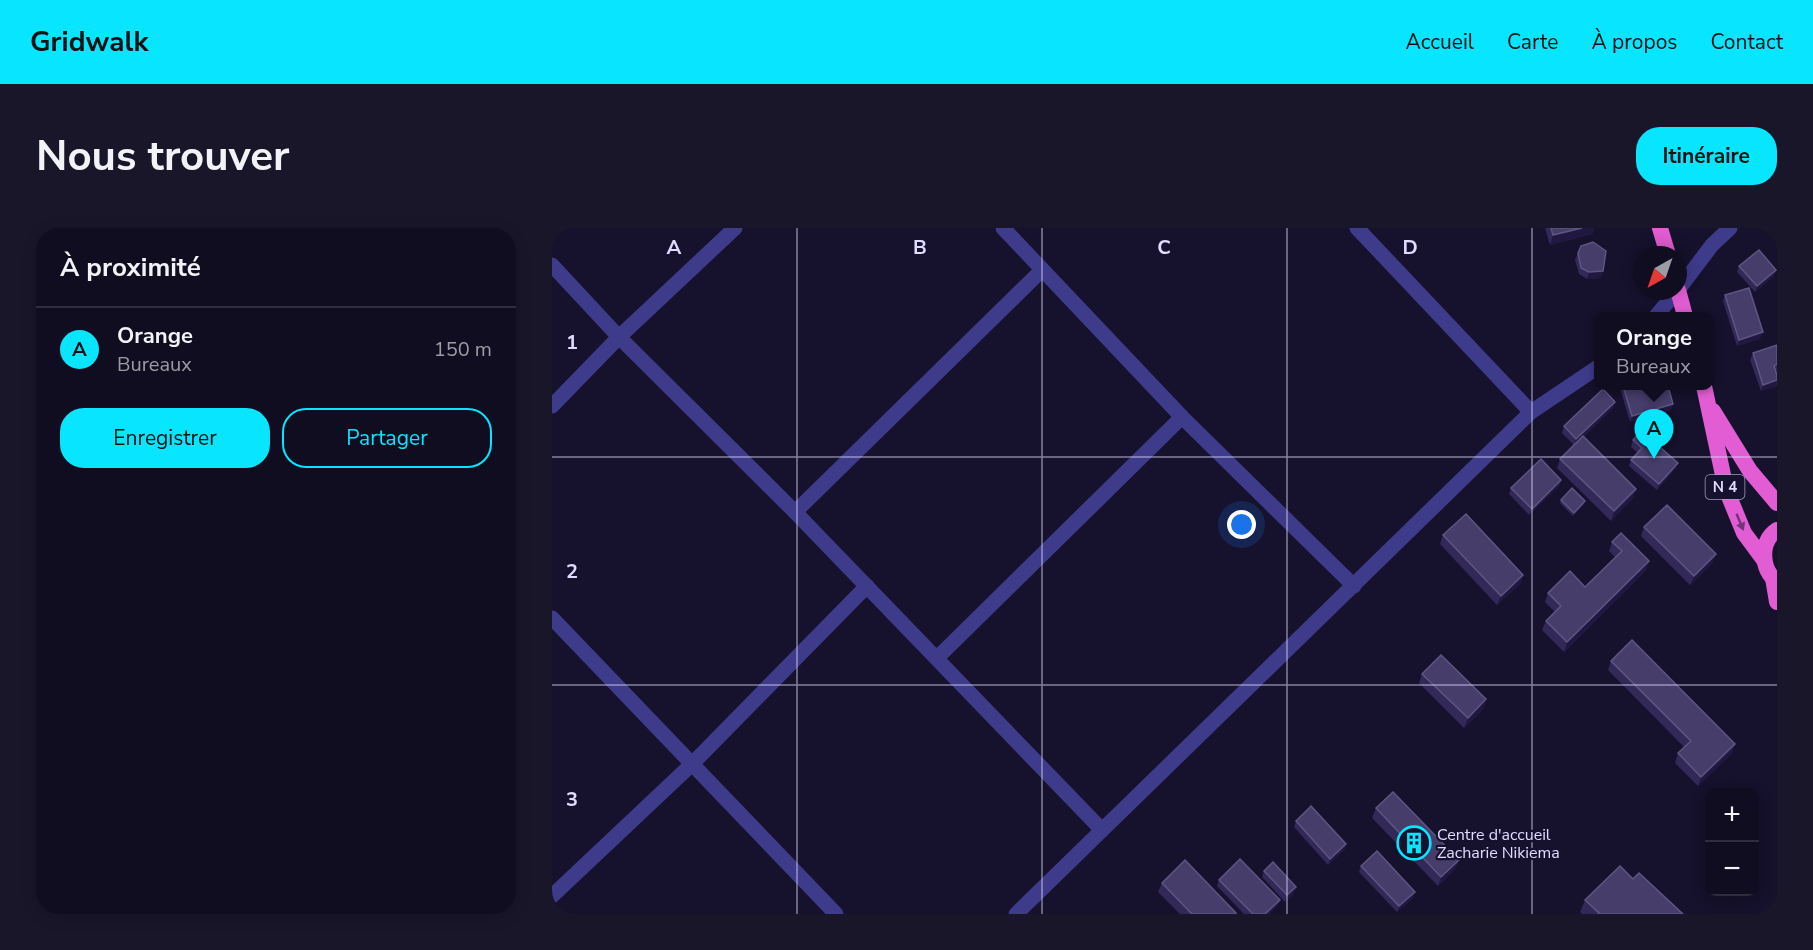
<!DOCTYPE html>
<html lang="fr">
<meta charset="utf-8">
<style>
body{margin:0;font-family:"Nunito Sans",sans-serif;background:#19162a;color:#f1f3f6}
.controls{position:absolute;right:18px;bottom:18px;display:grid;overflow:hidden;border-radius:12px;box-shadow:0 3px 15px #0003}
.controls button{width:54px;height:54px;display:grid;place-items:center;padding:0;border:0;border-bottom:2px solid #302d3f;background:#100d21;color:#f1f3f6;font:30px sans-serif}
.compass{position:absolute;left:1081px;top:18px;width:54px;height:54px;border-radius:50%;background:#100d21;box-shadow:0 3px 15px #0003;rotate:220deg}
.you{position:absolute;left:690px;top:297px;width:21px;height:21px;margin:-15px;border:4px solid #fff;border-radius:50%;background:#1a73e8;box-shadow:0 0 0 9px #1a73e833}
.badge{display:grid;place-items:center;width:39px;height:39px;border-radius:50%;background:#08e5ff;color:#111;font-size:20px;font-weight:700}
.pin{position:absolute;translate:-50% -50px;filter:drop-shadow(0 2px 3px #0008)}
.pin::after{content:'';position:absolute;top:32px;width:21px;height:18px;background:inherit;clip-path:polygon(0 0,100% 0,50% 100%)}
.popup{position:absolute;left:1042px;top:84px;width:120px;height:78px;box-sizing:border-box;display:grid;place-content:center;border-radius:12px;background:#100d21;filter:drop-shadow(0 2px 4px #0005);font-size:20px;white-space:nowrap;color:#9c9ca5}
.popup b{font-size:22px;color:#f1f3f6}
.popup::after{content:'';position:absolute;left:50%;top:100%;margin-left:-12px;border:12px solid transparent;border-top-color:#100d21}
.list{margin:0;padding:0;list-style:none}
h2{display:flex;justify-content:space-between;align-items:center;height:78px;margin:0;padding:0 24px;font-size:26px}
h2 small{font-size:20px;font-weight:400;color:#9c9ca5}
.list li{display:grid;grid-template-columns:39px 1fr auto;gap:18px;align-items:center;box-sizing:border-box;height:84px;padding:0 24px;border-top:2px solid #302d3f}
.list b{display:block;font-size:22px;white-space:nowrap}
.list p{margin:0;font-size:20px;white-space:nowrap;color:#9c9ca5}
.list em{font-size:20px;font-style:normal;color:#9c9ca5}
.actions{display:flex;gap:12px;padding:18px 24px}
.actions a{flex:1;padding:14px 0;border:2px solid #08e5ff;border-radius:24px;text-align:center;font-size:21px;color:#08e5ff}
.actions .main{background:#08e5ff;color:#111}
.map{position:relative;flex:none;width:1225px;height:686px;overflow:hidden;border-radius:24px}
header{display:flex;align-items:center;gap:36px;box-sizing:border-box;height:84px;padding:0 30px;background:#08e5ff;color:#111}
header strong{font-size:28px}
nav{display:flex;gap:33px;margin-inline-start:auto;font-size:21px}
.intro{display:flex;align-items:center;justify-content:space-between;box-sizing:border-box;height:144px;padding:0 36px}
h1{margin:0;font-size:42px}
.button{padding:15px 27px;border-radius:24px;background:#08e5ff;color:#111;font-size:21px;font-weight:700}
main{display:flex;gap:36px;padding:0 36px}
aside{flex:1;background:#100d21;border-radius:24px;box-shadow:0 3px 15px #0003}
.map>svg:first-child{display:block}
</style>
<header>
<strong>Gridwalk</strong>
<nav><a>Accueil</a><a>Carte</a><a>À propos</a><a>Contact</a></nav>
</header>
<div class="intro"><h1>Nous trouver</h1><a class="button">Itinéraire</a></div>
<main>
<aside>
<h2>À proximité<small></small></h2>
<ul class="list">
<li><span class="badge">A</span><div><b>Orange</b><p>Bureaux</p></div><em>150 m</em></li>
</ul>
<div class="actions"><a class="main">Enregistrer</a><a>Partager</a></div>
</aside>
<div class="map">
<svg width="1225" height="686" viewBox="0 0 1225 686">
<rect width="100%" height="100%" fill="#16112c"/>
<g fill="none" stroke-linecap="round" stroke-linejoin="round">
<g stroke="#3f3b8b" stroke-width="15">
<polyline points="451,0 630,189 802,358"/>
<polyline points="805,0 979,184"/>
<polyline points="0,37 67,109 243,284 549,601"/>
<polyline points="1126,62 1160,17 1178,0"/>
<polyline points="0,178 67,109 183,0"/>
<polyline points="243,284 490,42"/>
<polyline points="0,390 284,686"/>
<polyline points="385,430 630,189"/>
<polyline points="0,668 140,536 315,358"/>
</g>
<g stroke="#3f3b8b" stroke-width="15">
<polyline points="1104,88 1125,63"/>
<polyline points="464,686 979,184 1046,139"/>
</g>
<g stroke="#e25dd3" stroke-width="16">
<polyline points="1108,0 1116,27"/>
<polyline points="1126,62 1133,88"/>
<polyline points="1152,158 1174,261 1192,305 1212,332"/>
<polyline points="1161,183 1198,243 1225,275"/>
<path d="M1225 302C1207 314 1209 341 1225 354"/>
<polyline points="1221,350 1225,374"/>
</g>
</g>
<g fill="#332959">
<polygon points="993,0 1042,0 1040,6 998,17"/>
<polygon points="1026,25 1049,50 1035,51 1027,46 1023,32"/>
<polygon points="1187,38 1224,42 1222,48 1203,64 1185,44"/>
<polygon points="1173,67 1208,111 1185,118 1171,73"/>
<polygon points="1225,117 1225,142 1224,143 1225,147 1225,156 1224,158 1209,163 1198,132 1201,125"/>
<polygon points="1069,158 1116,158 1119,182 1078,194 1068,160"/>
<polygon points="1063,174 1061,180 1031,209 1084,261 1081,270 1059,293 1005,240 1008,231 1022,217 1010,205 1012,198"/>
<polygon points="1110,199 1108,205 1101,213 1123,241 1105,262 1077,238 1079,232 1086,225 1079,219 1081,212"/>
<polygon points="1009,252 1007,258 977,287 957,266 959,260"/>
<polygon points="1009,272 1032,276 1021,288 1008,275"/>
<polygon points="1092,299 1164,326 1160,335 1138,357 1089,308"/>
<polygon points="891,307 971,347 968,356 945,377 888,316"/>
<polygon points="1060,314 1097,333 1094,342 1012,424 990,402 994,393 1003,384 993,374 996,365 1033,359 1063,329 1057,323"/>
<polygon points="1059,433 1183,516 1179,526 1146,558 1123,535 1126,525 1132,519 1056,442"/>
<polygon points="870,446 934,471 931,481 912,500 867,455"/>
<polygon points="824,580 907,632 903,641 886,658 820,590"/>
<polygon points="744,593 794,616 792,622 776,637 742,599"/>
<polygon points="809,638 863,664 861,670 845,684 807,644"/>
<polygon points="712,643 742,665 733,674 710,649"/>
<polygon points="1081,651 1131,686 1030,686 1028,684 1033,672"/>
<polygon points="667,652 728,672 725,678 717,686 692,686 665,658"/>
<polygon points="610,655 684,685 684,686 628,686 606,664"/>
</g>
<g fill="#201840">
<polygon points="1030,0 1042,0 1040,6 998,17 1001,7"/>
<polygon points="1224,42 1222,48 1203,64 1205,58"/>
<polygon points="1051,43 1049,50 1035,51 1037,44"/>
<polygon points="1211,104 1208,111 1185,118 1187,112"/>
<polygon points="1225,152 1224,158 1209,163 1211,157"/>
<polygon points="1063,174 1061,180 1022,217 1024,211"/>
<polygon points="1121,176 1119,182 1078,194 1080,188"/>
<polygon points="1110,199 1108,205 1096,217 1099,211"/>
<polygon points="1126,235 1123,241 1105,262 1107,256"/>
<polygon points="1009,252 1007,258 977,287 980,281"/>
<polygon points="1084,261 1081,270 1059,293 1062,283"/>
<polygon points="1033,273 1032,276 1021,288 1022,285"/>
<polygon points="1164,326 1160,335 1138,357 1142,348"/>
<polygon points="1097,333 1094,342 1012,424 1015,414"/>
<polygon points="971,347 968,356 945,377 949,368"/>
<polygon points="934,471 931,481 912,500 916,490"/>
<polygon points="1183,516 1179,526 1146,558 1149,549"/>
<polygon points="794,616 792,622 776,637 778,631"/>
<polygon points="907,632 903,641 886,658 889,649"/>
<polygon points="744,659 742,665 733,674 735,667"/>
<polygon points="863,664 861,670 845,684 847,678"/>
<polygon points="728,672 725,678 717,686 713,686"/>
</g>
<g fill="#463d6b" stroke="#5e5682" stroke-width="1.5">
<polygon points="999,0 1030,0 1001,7"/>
<polygon points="1041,14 1054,23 1051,43 1037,44 1029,40 1026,25 1029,18"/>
<polygon points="1207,22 1224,42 1205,58 1187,38"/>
<polygon points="1197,60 1211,104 1187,112 1173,67"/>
<polygon points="1225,117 1225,136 1222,138 1225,147 1225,152 1211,157 1201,125"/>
<polygon points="1071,158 1116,158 1121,176 1080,188"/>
<polygon points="1051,161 1063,174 1024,211 1012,198"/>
<polygon points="1101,190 1110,199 1099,211 1126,235 1107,256 1079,232 1090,220 1081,212"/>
<polygon points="1031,208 1084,261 1062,283 1008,231"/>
<polygon points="989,231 1009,252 980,281 959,260"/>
<polygon points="1020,260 1033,273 1022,285 1009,272"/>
<polygon points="1115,277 1164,326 1142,348 1092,299"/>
<polygon points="914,286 971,347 949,368 891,307"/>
<polygon points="1069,305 1097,333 1015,414 994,393 1009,378 996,365 1018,343 1033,359 1070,323 1060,314"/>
<polygon points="1080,412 1183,516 1149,549 1126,525 1139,513 1059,433"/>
<polygon points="889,427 934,471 916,490 870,446"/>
<polygon points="841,564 907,632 889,649 824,580"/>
<polygon points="759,578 794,616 778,631 744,593"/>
<polygon points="825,623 863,664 847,678 809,638"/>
<polygon points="688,631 728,672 713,686 701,686 667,652"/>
<polygon points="633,632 684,685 683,686 640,686 610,655"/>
<polygon points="721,634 744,659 735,667 712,643"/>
<polygon points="1068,638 1081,651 1087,645 1131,686 1046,686 1047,685 1033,672"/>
</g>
<defs><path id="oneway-solid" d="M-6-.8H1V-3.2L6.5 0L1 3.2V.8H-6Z" transform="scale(1.5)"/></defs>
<use fill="#723377" href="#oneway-solid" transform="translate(1188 294) rotate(67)"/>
<path fill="none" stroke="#e0dcff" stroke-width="1.5" stroke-opacity="0.55" d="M245 0V686M490 0V686M735 0V686M980 0V686M0 229H1225M0 457H1225"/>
<defs>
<g id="building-ring" transform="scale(1.725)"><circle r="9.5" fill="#16112c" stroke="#08e5ff" stroke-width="1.5"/><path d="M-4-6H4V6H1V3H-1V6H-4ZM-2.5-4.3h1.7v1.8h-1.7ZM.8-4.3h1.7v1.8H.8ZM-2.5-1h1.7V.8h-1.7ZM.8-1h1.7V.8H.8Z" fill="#08e5ff"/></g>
</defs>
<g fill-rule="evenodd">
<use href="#building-ring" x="862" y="615"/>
</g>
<g text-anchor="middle" stroke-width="4.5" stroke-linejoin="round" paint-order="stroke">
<rect fill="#16112c" stroke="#a39fc0" stroke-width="1.5" x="1153.5" y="247" width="39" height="24" rx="4.5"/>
<g font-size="15" font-weight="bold" fill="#e0dcff">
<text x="1173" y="264">N 4</text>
</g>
<g font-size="16" fill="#e0dcff" stroke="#16112c" text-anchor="start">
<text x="885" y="612">Centre d'accueil<tspan x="885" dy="18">Zacharie Nikiema</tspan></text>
</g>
</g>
<g font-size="20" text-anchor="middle" font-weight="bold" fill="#e0dcff" stroke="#16112c" stroke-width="4.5" stroke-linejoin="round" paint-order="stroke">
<text x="122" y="26">A</text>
<text x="368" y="26">B</text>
<text x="612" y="26">C</text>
<text x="858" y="26">D</text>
<text x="20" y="121">1</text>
<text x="20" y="350">2</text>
<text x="20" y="578">3</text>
</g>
</svg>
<div class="controls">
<button>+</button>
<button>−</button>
</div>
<svg class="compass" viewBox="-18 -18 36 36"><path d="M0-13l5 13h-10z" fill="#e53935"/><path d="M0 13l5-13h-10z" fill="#9c9ca5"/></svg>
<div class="you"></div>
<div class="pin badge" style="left:1102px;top:231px">A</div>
<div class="popup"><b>Orange</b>Bureaux</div>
</div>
</main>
